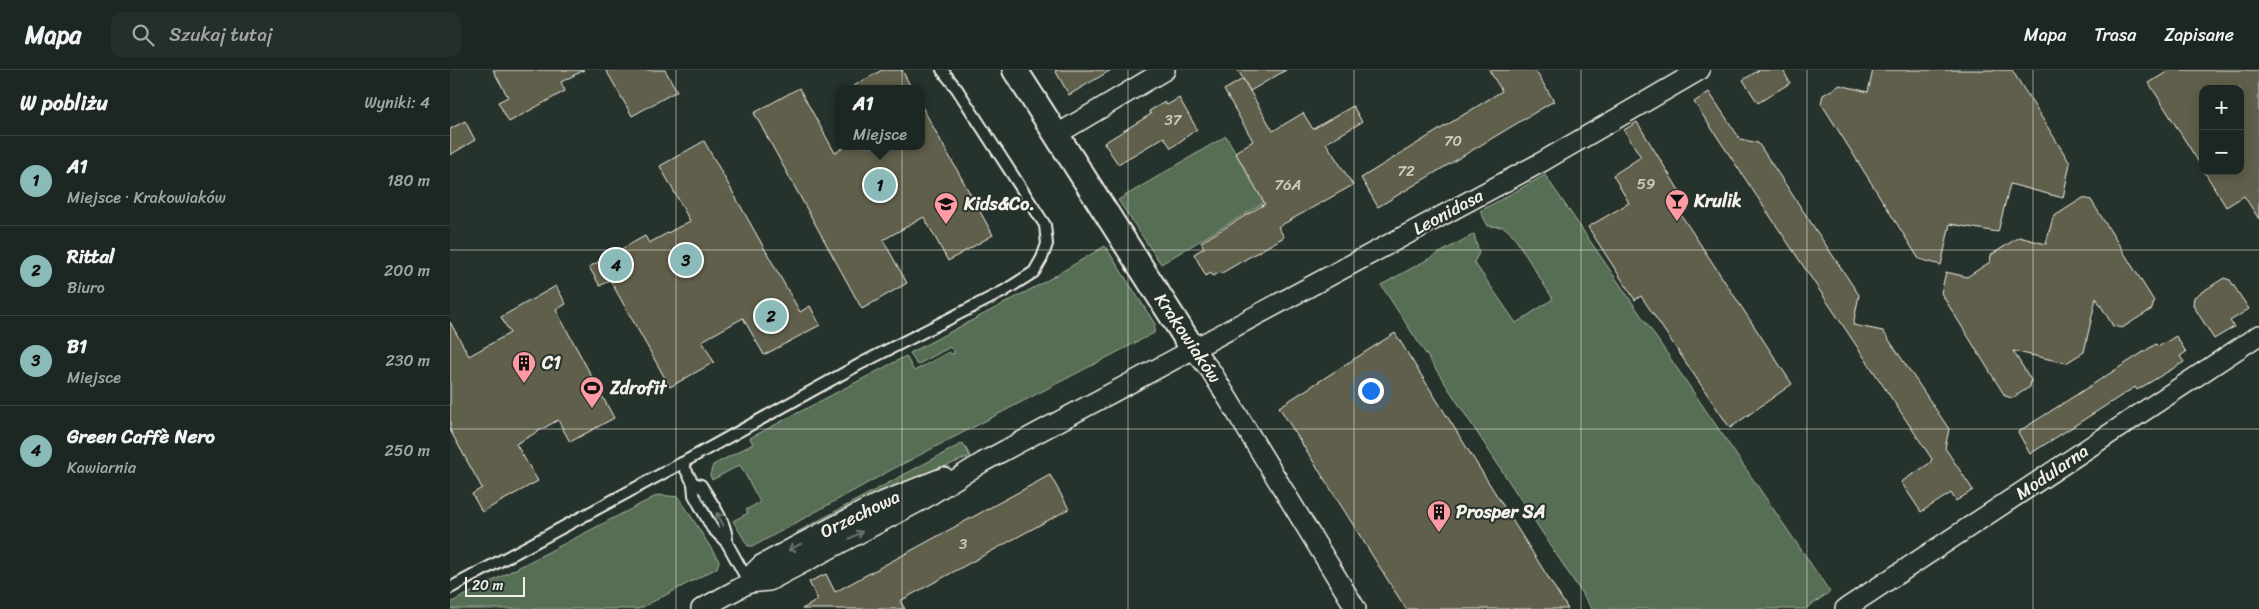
<!DOCTYPE html>
<html lang="pl">
<meta charset="utf-8">
<style>
body{margin:0;font-family:Sriracha,sans-serif;background:#252e2a;color:#f1f3f6}
.controls{position:absolute;right:15px;top:15px;display:grid;overflow:hidden;border-radius:10px;box-shadow:0 2px 12px #0003}
.controls button{width:45px;height:45px;display:grid;place-items:center;padding:0;border:0;border-bottom:1px solid #3a4340;background:#1c2622;color:#f1f3f6;font:25px sans-serif}
.scale{position:absolute;left:15px;bottom:12px;width:60px;box-sizing:border-box;padding-left:5px;border:2px solid #f4f1e8;border-top:0;font-size:14px;line-height:18px;white-space:nowrap;color:#f4f1e8;-webkit-text-stroke:4px #26332d;paint-order:stroke}
.you{position:absolute;left:920px;top:320px;width:18px;height:18px;margin:-12px;border:4px solid #fff;border-radius:50%;background:#1a73e8;box-shadow:0 0 0 8px #1a73e833}
.badge{display:grid;place-items:center;width:32px;height:32px;border-radius:50%;background:#8bbbb9;color:#111;font-size:16px;font-weight:700}
.pin{position:absolute;translate:-50% -50%;border:2px solid #fff;box-shadow:0 1px 5px #0006}
.popup{position:absolute;left:385px;top:15px;width:90px;height:65px;box-sizing:border-box;display:grid;place-content:center;border-radius:10px;background:#1c2622;filter:drop-shadow(0 1px 4px #0005);font-size:16px;white-space:nowrap;color:#a0a5a5}
.popup b{font-size:19px;color:#f1f3f6}
.popup::after{content:'';position:absolute;left:50%;top:100%;margin-left:-10px;border:10px solid transparent;border-top-color:#1c2622}
.list{margin:0;padding:0;list-style:none}
h2{display:flex;justify-content:space-between;align-items:center;height:65px;margin:0;padding:0 20px;font-size:21px}
h2 small{font-size:16px;font-weight:400;color:#a0a5a5}
.list li{display:grid;grid-template-columns:32px 1fr auto;gap:15px;align-items:center;box-sizing:border-box;height:90px;padding:0 20px;border-top:1px solid #3a4340}
.list b{display:block;font-size:19px;white-space:nowrap}
.list p{margin:0;font-size:16px;white-space:nowrap;color:#a0a5a5}
.list em{font-size:16px;font-style:normal;color:#a0a5a5}
.icon{flex:none;width:28px;height:28px;fill:none;stroke:currentColor;stroke-width:2;stroke-linecap:round;stroke-linejoin:round}
.map{position:relative;flex:none;width:1809px;height:539px;overflow:hidden}
header{display:flex;align-items:center;gap:30px;box-sizing:border-box;height:70px;padding:0 25px;background:#1c2622;border-bottom:1px solid #3a4340}
header strong{font-size:24px}
nav{display:flex;gap:28px;margin-inline-start:auto;font-size:18px}
.search{width:350px;height:45px;background:#252e2a;display:flex;align-items:center;gap:12px;box-sizing:border-box;padding:0 18px;border-radius:10px;color:#a0a5a5;font-size:19px}
main{display:flex}
aside{flex:1;background:#1c2622}
.map>svg:first-child{display:block}
</style>
<header>
<strong>Mapa</strong>
<div class="search"><svg class="icon" aria-label="search" viewBox="0 0 24 24"><circle cx="10" cy="10" r="6"/><path d="M15 15l6 6"/></svg>Szukaj tutaj</div>
<nav><a>Mapa</a><a>Trasa</a><a>Zapisane</a></nav>
</header>
<main>
<aside>
<h2>W pobliżu<small>Wyniki: 4</small></h2>
<ul class="list">
<li><span class="badge">1</span><div><b>A1</b><p>Miejsce · Krakowiaków</p></div><em>180 m</em></li>
<li><span class="badge">2</span><div><b>Rittal</b><p>Biuro</p></div><em>200 m</em></li>
<li><span class="badge">3</span><div><b>B1</b><p>Miejsce</p></div><em>230 m</em></li>
<li><span class="badge">4</span><div><b>Green Caffè Nero</b><p>Kawiarnia</p></div><em>250 m</em></li>
</ul>
</aside>
<div class="map">
<svg width="1809" height="539" viewBox="0 0 1809 539">
<rect width="100%" height="100%" fill="#26332d"/>
<filter id="ink" filterUnits="userSpaceOnUse"><feTurbulence type="fractalNoise" baseFrequency=".02" numOctaves="2"/><feDisplacementMap in="SourceGraphic" scale="10" xChannelSelector="R" yChannelSelector="G"/><feConvolveMatrix kernelMatrix="1 2 1 2 8 2 1 2 1" color-interpolation-filters="sRGB"/></filter>
<g filter="url(#ink)">
<g fill="#576e53" stroke="#a6b09e">
<polygon points="776,66 815,132 711,194 668,130"/>
<polygon points="1095,105 1380,522 1355,539 1142,539 931,215 1024,164 1029,183 1024,192 1066,253 1103,229 1063,165 1054,157 1038,156 1030,141"/>
<polygon points="655,176 705,254 704,263 441,400 304,476 298,476 283,451 298,443 296,440 310,432 290,395 262,410 260,405 263,395 303,374 300,368 456,286 464,301 499,282 501,284 505,283 500,277 467,295 460,283 591,214"/>
<polygon points="513,373 520,386 438,421 350,466 347,462"/>
<polygon points="208,425 229,427 269,491 267,498 189,539 0,539 0,533"/>
</g>
<g fill="#605f4b" stroke="#f4f1e8">
<polygon points="43,0 134,0 111,12 115,21 59,52 48,32 58,27"/>
<polygon points="156,0 215,0 227,21 182,46"/>
<polygon points="432,0 452,0 462,19 398,19"/>
<polygon points="605,0 661,0 619,25"/>
<polygon points="788,0 836,0 800,21"/>
<polygon points="1039,0 1085,0 1104,31 928,137 911,108 1052,21"/>
<polygon points="1309,0 1333,0 1340,13 1308,33 1293,10"/>
<polygon points="1423,0 1562,0 1620,93 1613,128 1560,114 1548,162 1500,154 1491,195 1469,189 1371,33 1373,25 1390,15 1418,22"/>
<polygon points="1720,0 1809,0 1809,149 1794,126 1776,137 1754,101 1790,101 1790,19 1753,19 1753,99 1699,13"/>
<polygon points="793,9 823,61 853,43 863,59 903,36 912,52 876,73 903,115 828,157 834,167 770,204 769,203 763,206 761,203 756,206 744,184 754,178 751,172 815,134 785,82 803,71 774,20"/>
<polygon points="349,18 385,83 396,76 471,76 471,35 543,165 498,191 474,147 433,170 457,213 412,239 304,43"/>
<polygon points="1259,22 1290,69 1308,73 1409,225 1403,255 1433,261 1499,359 1495,378 1523,420 1506,431 1501,423 1471,442 1451,412 1480,393 1482,389 1244,32"/>
<polygon points="729,28 747,59 721,78 714,67 668,94 654,73 701,44 699,41 715,32 717,35"/>
<polygon points="15,51 25,70 0,85 0,59"/>
<polygon points="1187,52 1230,122 1220,128 1342,314 1280,358 1191,226 1185,230 1138,157 1179,133 1163,105 1191,87 1174,60"/>
<polygon points="254,71 350,242 360,236 370,255 314,285 293,248 252,271 264,292 220,317 160,210 150,216 139,197 195,166 199,173 240,151 210,96"/>
<polygon points="1633,128 1641,130 1704,231 1702,239 1672,258 1663,256 1646,228 1634,282 1616,293 1563,281 1581,310 1580,317 1562,328 1555,326 1491,223 1496,202 1517,207 1540,192 1541,185 1569,167 1596,174 1603,147"/>
<polygon points="1774,208 1780,210 1799,239 1780,251 1784,257 1764,269 1743,235 1744,227"/>
<polygon points="106,216 116,234 106,240 164,348 120,372 108,350 66,374 88,411 32,442 22,424 32,418 0,360 0,252 19,286 60,263 51,247"/>
<polygon points="945,263 968,300 1118,539 956,539 829,337"/>
<polygon points="1726,266 1736,282 1730,286 1734,292 1687,320 1685,317 1580,384 1568,362 1706,274 1708,277"/>
<polygon points="600,405 619,439 450,531 455,539 352,539 368,530 359,512 376,504 385,522"/>
</g>
<g fill="none" stroke-linecap="round" stroke-linejoin="round">
<g stroke="#f4f1e8" stroke-width="14">
<g id="service">
<path d="M243 413 251 415C261 432 278 454 277 473"/>
<polyline points="299,513 277,473 262,458 244,425 243,413 232,393 412,293 554,221 584,202 592,188 597,174 595,155 507,19 492,0"/>
<polyline points="0,518 232,393"/>
</g>
</g>
<g stroke="#f4f1e8" stroke-width="22">
<g id="minor">
<polyline points="606,65 715,0"/>
<polyline points="743,279 761,301 906,539"/>
<polyline points="299,513 304,502 311,495 346,476 427,434 494,407"/>
<polyline points="251,539 299,513 319,511 474,429 533,392 1090,93 1250,0"/>
<polyline points="1395,539 1809,265"/>
</g>
</g>
<g stroke="#f4f1e8" stroke-width="28">
<polyline id="tertiary" points="565,0 743,279"/>
</g>
<use href="#service" stroke="#26332d" stroke-width="10"/>
<use href="#minor" stroke="#26332d" stroke-width="19"/>
<use href="#tertiary" stroke="#26332d" stroke-width="24"/>
</g>
<defs><path id="oneway-shaft" d="M-6 0H5M1.5-3L5.5 0L1.5 3" fill="none" stroke-width="1.6" stroke-linecap="round" stroke-linejoin="round" transform="scale(1.25)"/></defs>
<g stroke="#6e766e">
<use href="#oneway-shaft" transform="translate(270 449) rotate(-118)"/>
<use href="#oneway-shaft" transform="translate(406 465) rotate(-28)"/>
<use href="#oneway-shaft" transform="translate(345 477) rotate(152)"/>
</g>
</g>
<path fill="none" stroke="#f4f1e8" stroke-width="1" stroke-opacity="0.55" d="M226 0V539M452 0V539M678 0V539M904 0V539M1131 0V539M1357 0V539M1583 0V539M0 180H1809M0 359H1809"/>
<defs>
<g id="bar-pin" transform="scale(1.25)"><path d="M0 17L-7.5 6A9.5 9.5 0 1 1 7.5 6Z" fill="#ff9aa2" stroke="#26332d"/><path d="M-6-5H6L.8 .8V4.5H3.5V6h-7V4.5H-.8V.8Z" fill="#111"/></g>
<g id="school-pin" transform="scale(1.25)"><path d="M0 17L-7.5 6A9.5 9.5 0 1 1 7.5 6Z" fill="#ff9aa2" stroke="#26332d"/><path d="M0-5L7-2L0 1L-7-2ZM-4 1L0 2.5L4 1V4Q0 6-4 4Z" fill="#111"/></g>
<g id="building-pin" transform="scale(1.25)"><path d="M0 17L-7.5 6A9.5 9.5 0 1 1 7.5 6Z" fill="#ff9aa2" stroke="#26332d"/><path d="M-4-6H4V6H1V3H-1V6H-4ZM-2.5-4.3h1.7v1.8h-1.7ZM.8-4.3h1.7v1.8H.8ZM-2.5-1h1.7V.8h-1.7ZM.8-1h1.7V.8H.8Z" fill="#111"/></g>
<g id="stadium-pin" transform="scale(1.25)"><path d="M0 17L-7.5 6A9.5 9.5 0 1 1 7.5 6Z" fill="#ff9aa2" stroke="#26332d"/><path d="M0-5a6.5 5 0 1 0 0 10a6.5 5 0 1 0 0-10ZM-3.5-1.8h7v3.6h-7Z" fill="#111"/></g>
</defs>
<g fill-rule="evenodd">
<use href="#bar-pin" x="1227" y="131"/>
<use href="#school-pin" x="496" y="134"/>
<use href="#building-pin" x="74" y="293"/>
<use href="#stadium-pin" x="142" y="318"/>
<use href="#building-pin" x="989" y="442"/>
</g>
<g text-anchor="middle" stroke-width="4" stroke-linejoin="round" paint-order="stroke">
<g font-size="15" fill="#cfccc1">
<text x="723" y="55">37</text>
<text x="1003" y="76">70</text>
<text x="956" y="106">72</text>
<text x="1196" y="119">59</text>
<text x="838" y="120">76A</text>
<text x="513" y="479">3</text>
</g>
<g font-size="18" font-weight="bold" fill="#f4f1e8" stroke="#26332d" text-anchor="start">
<text x="1244" y="137">Krulik</text>
<text x="514" y="140">Kids&amp;Co.</text>
<text x="92" y="299">C1</text>
<text x="160" y="324">Zdrofit</text>
<text x="1006" y="448">Prosper SA</text>
</g>
<g font-size="18" fill="#f4f1e8" stroke="#26332d">
<text transform="translate(998 142) rotate(-28)" y="6">Leonidasa</text>
<text transform="translate(738 268) rotate(56)" y="6">Krakowiaków</text>
<text transform="translate(1602 402) rotate(-34)" y="6">Modularna</text>
<text transform="translate(410 444) rotate(-26)" y="6">Orzechowa</text>
</g>
</g>
</svg>
<div class="controls">
<button>+</button>
<button>−</button>
</div>
<div class="scale">20 m</div>
<div class="you"></div>
<div class="pin badge" style="left:430px;top:115px">1</div>
<div class="popup"><b>A1</b>Miejsce</div>
<div class="pin badge" style="left:321px;top:246px">2</div>
<div class="pin badge" style="left:236px;top:190px">3</div>
<div class="pin badge" style="left:166px;top:195px">4</div>
</div>
</main>
